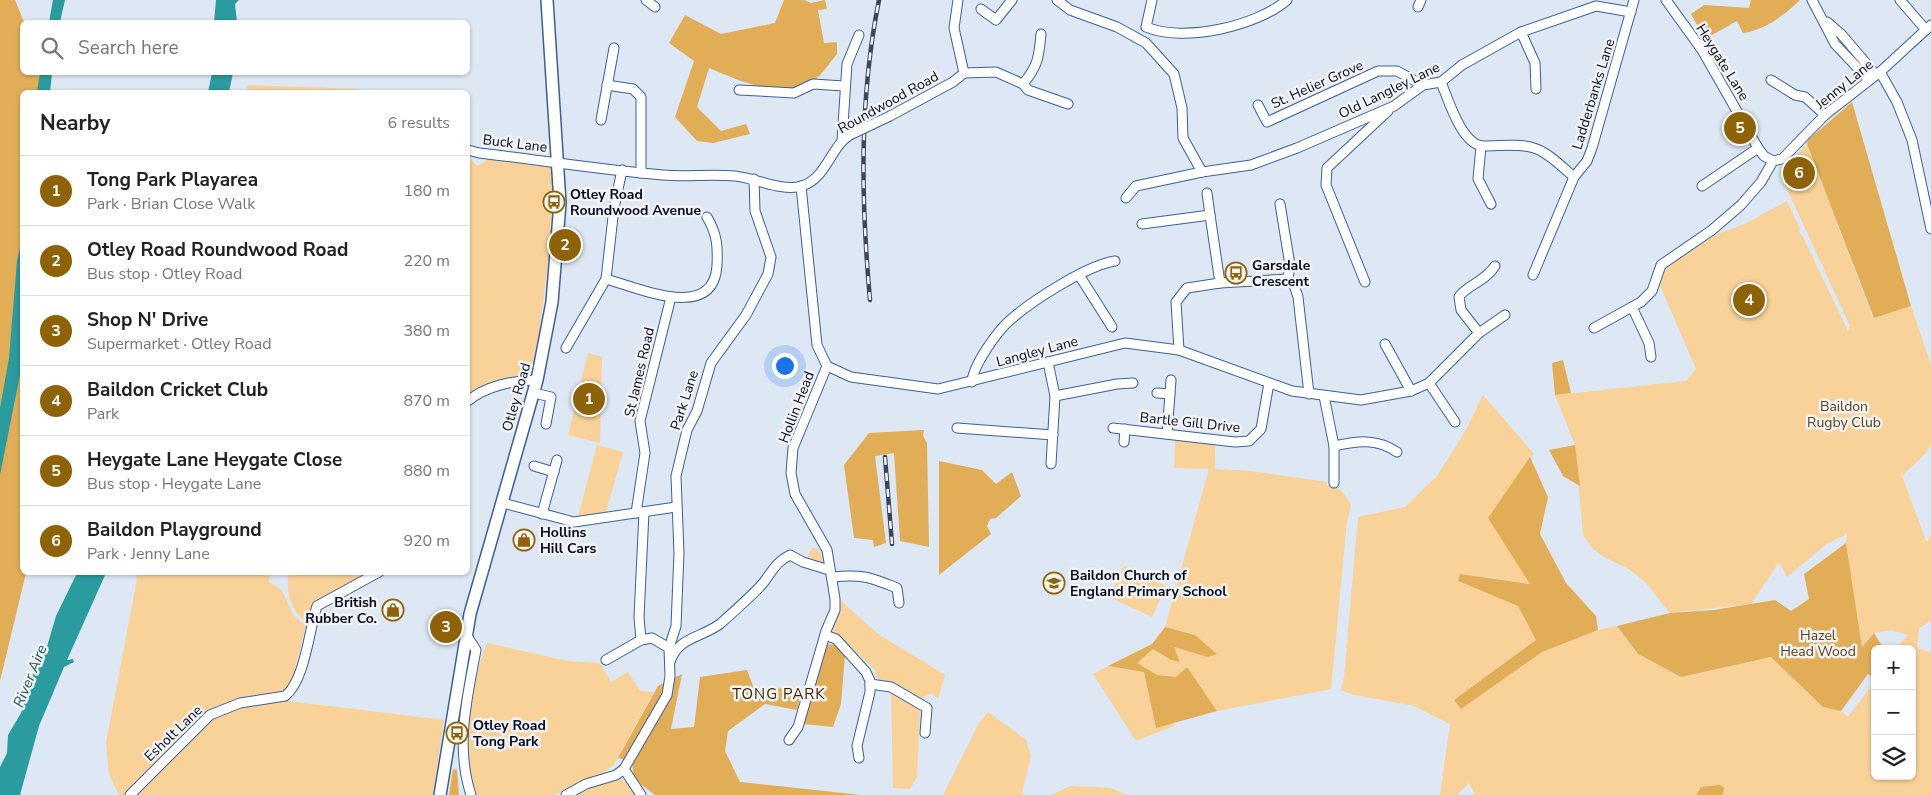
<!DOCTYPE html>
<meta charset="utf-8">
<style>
body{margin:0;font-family:"Nunito Sans",sans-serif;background:#f2f2f2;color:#222}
.controls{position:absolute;right:15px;bottom:15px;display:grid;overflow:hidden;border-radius:8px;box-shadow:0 1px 4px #0004}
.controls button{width:45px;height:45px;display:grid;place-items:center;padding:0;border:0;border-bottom:1px solid #e0e0e0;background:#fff;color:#222;font:25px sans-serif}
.you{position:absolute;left:784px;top:365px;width:18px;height:18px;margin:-12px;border:4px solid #fff;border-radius:50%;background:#1a73e8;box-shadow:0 0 0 8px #1a73e833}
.badge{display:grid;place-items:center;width:32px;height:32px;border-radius:50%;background:#8e6308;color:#fff;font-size:16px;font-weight:700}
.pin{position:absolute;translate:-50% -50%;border:2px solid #fff;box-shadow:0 1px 5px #0006}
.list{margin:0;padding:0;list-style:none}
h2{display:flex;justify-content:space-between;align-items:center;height:65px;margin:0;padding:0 20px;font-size:21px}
h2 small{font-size:16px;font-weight:400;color:#767676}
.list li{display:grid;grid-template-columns:32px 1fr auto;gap:15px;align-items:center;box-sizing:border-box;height:70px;padding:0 20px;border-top:1px solid #e0e0e0}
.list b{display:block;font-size:19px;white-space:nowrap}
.list p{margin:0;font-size:16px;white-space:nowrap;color:#767676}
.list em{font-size:16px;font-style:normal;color:#767676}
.icon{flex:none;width:28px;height:28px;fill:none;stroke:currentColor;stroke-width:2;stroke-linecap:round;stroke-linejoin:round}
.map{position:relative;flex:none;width:1931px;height:795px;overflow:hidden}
.search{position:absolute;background:#fff;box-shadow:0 1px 4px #0004;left:20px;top:20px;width:450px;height:55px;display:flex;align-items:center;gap:12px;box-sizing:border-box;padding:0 18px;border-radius:8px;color:#767676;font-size:19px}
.panel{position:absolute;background:#fff;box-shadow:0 1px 4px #0004;left:20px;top:90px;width:450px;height:485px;border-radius:8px}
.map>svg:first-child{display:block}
</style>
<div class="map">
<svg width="1931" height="795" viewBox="0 0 1931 795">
<rect width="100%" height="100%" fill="#dee7f4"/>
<g fill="#f8d298">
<polygon points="248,85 356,89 355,92 246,92"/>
<polygon points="1807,144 1873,318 1911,306 1931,365 1931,444 1926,453 1902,476 1926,541 1928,541 1931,534 1931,621 1919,628 1917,648 1931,652 1931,795 1475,795 1469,783 1457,795 1440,795 1450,724 1414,706 1350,694 1341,690 1344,677 1358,517 1405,507 1437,476 1466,430 1483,395 1534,454 1488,518 1531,584 1460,574 1458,581 1518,606 1536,640 1454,700 1461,709 1542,652 1598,630 1617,626 1638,654 1681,677 1771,657 1823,706 1841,711 1848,717 1875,681 1875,776 1912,776 1912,649 1895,649 1908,635 1891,630 1874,633 1862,647 1846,543 1847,534 1827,544 1787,577 1779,562 1751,604 1670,613 1645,582 1629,569 1606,558 1593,549 1583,535 1575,445 1555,395 1686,381 1696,369 1658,281 1670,264 1717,234 1745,224 1787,201 1800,229 1799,232 1803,237 1848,331 1850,326 1780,174"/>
<polygon points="491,157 551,162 553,225 539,333 530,376 468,398 468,158 478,166"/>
<polygon points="588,353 602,357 600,443 568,435"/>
<path d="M1175 439 1215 444V469L1251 471 1327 482V486C1340 486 1345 494 1351 505L1347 521 1331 689 1217 711 1187 667 1176 677 1157 675 1136 663 1153 649 1171 660 1180 661 1173 647 1207 657 1195 635 1165 627 1209 469 1174 468Z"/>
<polygon points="597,445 623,452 606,512 578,517"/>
<polygon points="812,548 819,549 825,566 806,561"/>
<polygon points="1124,566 1166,586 1152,617 1109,597"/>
<polygon points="134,573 270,573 269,582 282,590 293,615 306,626 291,684 285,690 220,707 127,795 119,795 109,775 106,743 137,579"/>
<path d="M289 573H371C362 578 353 585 344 589 324 599 313 599 307 622 291 612 285 590 289 573Z"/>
<polygon points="840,600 878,634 945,675 938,699 932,693 920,699 893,684 876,678 875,670 831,628"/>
<path d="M487 643 568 661 600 663 611 682 628 672 640 691 654 692 614 765 603 773 554 795H476C459 763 472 676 487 643Z"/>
<polygon points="1108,666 1144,672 1156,728 1173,723 1174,726 1136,741 1093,674"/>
<polygon points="891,691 920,707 917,777 910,789 893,788"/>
<path d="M280 700 444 720 433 795H138L204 725C225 707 253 704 280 700Z"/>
<polygon points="988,712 1026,740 1031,756 1022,793 1024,795 943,795 979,723"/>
<polygon points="621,779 630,785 636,795 575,795 601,784"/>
<polygon points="1070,786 1111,788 1127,795 1051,795"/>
</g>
<g fill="#e1ad56">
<polygon points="0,0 15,0 24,22 22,72 41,73 48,92 22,92 22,572 26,573 0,681"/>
<path d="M784 0H804L811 3 825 0 827 9 818 10 824 43 837 42V54C830 62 822 75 814 80 780 101 741 81 709 68L697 107 721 131 746 124 750 134 713 143 697 141 675 117 694 61 669 43 685 15 721 34 775 23Z"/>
<path d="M1751 0H1800C1785 15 1764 30 1743 33L1737 21 1705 39 1691 14 1704 5 1749 8Z"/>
<polygon points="1852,102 1911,306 1874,318 1807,144 1808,140"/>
<polygon points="1563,360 1571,393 1555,395 1552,363"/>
<polygon points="924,430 923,436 927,443 929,547 900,541 894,453 875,456 886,543 874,547 873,540 854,538 844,465 869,433"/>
<polygon points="1575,445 1580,486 1563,476 1549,450"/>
<polygon points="1530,457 1548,497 1540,534 1566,583 1596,616 1598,630 1542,652 1461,709 1454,700 1536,640 1518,606 1458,581 1460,574 1530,584 1488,518"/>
<polygon points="939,461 982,470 996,484 1012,472 1021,496 996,518 990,519 987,526 991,534 939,575"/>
<polygon points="1846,543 1862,647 1874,633 1884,649 1875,649 1875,678 1868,674 1841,711 1823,707 1771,657 1681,677 1638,654 1617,626 1670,613 1714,610 1775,600 1791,611 1809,599 1804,574"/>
<polygon points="1165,627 1195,635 1217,654 1207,657 1174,647 1180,662 1171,660 1153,649 1137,663 1157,675 1176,677 1187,667 1217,711 1156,728 1144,672 1108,666 1152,644"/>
<polygon points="825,644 837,645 845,655 841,704 833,727 803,724"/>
<polygon points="747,670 756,694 772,687 801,692 797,710 765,704 728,731 725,751 740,782 861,795 655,795 634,779 632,762 618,758 658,686 682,674 671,729 694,727 700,677"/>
<polygon points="453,769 457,770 459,795 449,795"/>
<polygon points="1719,785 1724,787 1723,795 1696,795 1701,787"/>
</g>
<g fill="#2a9b9e">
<polygon points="53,0 65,0 60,22 49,22"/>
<polygon points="216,0 239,0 235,4 237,22 214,22"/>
<polygon points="40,73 52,73 50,92 37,92"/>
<polygon points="212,73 233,73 229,92 208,92"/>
<polygon points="22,239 21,370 0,475 0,408 9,358 17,261"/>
<polygon points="77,573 106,573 67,660 73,659 74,662 64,667 39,726 20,795 0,795 0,767 7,753 8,735 21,713 33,675 46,650 56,616"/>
</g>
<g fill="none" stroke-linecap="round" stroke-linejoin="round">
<g stroke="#3a609a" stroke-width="11">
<g id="minor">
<polyline points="646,0 655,7"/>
<polyline points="1057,0 1070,10 1117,27 1146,43 1174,74 1182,108 1183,138 1202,172"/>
<path d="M1152 0 1146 27C1184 43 1257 26 1287 0"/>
<polyline points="1666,0 1702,50 1758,148 1764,156 1773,161"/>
<polyline points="1812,0 1835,44 1869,80"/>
<polyline points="1900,0 1926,30"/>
<polyline points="1418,7 1421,0"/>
<polyline points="981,9 996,20 1012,0"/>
<polyline points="1827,22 1842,35 1876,75"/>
<polyline points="1521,32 1535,63 1536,89"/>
<polyline points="1880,72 1897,102 1912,140 1931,229"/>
<polyline points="964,73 996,72 1023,84 1028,90 1068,104"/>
<polyline points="1771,80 1795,95 1805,97 1825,115"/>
<path d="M1441 82C1448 99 1462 146 1484 146 1501 146 1518 143 1534 148 1548 152 1563 168 1574 177"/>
<path d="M1023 84C1038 66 1039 57 1041 34"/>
<polyline points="607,85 633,89 641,97 641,173"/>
<polyline points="739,90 794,93 813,84 844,86"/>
<polyline points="1258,105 1267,122 1378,71 1397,71 1423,85"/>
<polyline points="890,116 953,82 964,73 954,28 958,0"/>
<polyline points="601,120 614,48"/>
<polyline points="842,140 847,64 859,35"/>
<polyline points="1481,146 1478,179 1491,204"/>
<path d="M468 150 479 153C540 160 601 170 663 175 687 177 711 174 735 176 755 178 782 192 802 186 827 178 830 147 850 135"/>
<polyline points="1773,161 1782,159 1825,115 1880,72 1931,25"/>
<polyline points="801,186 817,345 827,366 851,377 938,389 1125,343 1179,350 1292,391 1361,400 1411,391 1429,383 1479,333 1505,315"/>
<polyline points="1702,186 1758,148"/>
<polyline points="1207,193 1210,215"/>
<polyline points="1126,198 1136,186 1202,172 1251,165 1297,148 1394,106 1423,85 1441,82 1462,65 1521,32 1596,6 1631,12"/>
<polyline points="1280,204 1290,265 1288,279"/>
<polyline points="1142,224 1210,215 1220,283"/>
<polyline points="1079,275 1112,327"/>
<polyline points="1533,275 1574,177 1587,161 1592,148 1634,0"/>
<path d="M606 279C639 288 713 322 717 266 718 246 717 234 707 217"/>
<polyline points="1365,282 1326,185 1327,168 1388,111"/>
<polyline points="1632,307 1649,343 1651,357"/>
<polyline points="1594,328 1641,302 1652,291 1661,265 1712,230 1741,205 1761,182 1773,161"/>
<path d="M1479 333 1461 310 1459 297C1465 286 1485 282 1495 266"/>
<polyline points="1385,344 1411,391"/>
<polyline points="566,348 606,279 614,208 622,170"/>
<polyline points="1179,350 1176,302 1187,288 1220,283 1288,279 1294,285 1298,297 1309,394"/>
<polyline points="1048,362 1055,396 1051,464"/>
<path d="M972 382C973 365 997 332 1009 321 1030 302 1087 265 1115 261"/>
<polyline points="1429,383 1455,422"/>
<polyline points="534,393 551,397 546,424"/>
<polyline points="1157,393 1170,394"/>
<polyline points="1055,396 1117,384 1133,383"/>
<polyline points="1324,396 1334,446 1334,483"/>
<path d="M468 401C485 386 515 380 537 380"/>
<polyline points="957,428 1053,435"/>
<polyline points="1113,428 1235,442 1249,441 1261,429 1269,383"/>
<polyline points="1167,434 1171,380"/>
<polyline points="1124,442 1125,429"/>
<path d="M1334 446C1358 441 1376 438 1397 452"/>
<polyline points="534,466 554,472"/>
<polyline points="503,503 574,522 676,507"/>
<polyline points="636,513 645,453 640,421 671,297"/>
<polyline points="542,514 557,460"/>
<path d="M832 577C862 574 870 577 897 588L899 603"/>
<polyline points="825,635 836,639 866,672 870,681 870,692 857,746 859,758"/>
<path d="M467 636 476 650C467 699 455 746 471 795"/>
<polyline points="641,640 639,617 644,512"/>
<polyline points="669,648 676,626 679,553 676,476 687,430 697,411 711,363 746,315 768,274 771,257 755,211 754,179"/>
<polyline points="606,660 641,640 652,638 669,648 670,676 667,695 624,769 641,795"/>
<path d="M670 662C678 637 701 638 720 624 729 616 757 591 764 582 773 570 777 561 790 555L803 562 829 570"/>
<polyline points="870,684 891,687 927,708 925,733"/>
<polyline points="789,740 798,727 826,631 835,610 835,599 827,550 795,494 791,473 793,448 827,366"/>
<path d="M130 795 210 715 240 703 285 696C305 681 309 630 317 606L379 572"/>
<polyline points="566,795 586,784 616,775 624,769"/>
</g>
</g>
<g stroke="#3a609a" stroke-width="14">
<polyline id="major" points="440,795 470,614 537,380 552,302 560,203 547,0"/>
</g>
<use href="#minor" stroke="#fff" stroke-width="9"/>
<use href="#major" stroke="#fff" stroke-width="11"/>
<g stroke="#3c4559" stroke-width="4.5">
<g id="rail">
<path d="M870 300C861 200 859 99 879 0"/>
<polyline points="885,457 892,544"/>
</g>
</g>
<use href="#rail" stroke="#f3f3f3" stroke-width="2.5" stroke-dasharray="8" stroke-linecap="butt"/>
<g stroke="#3a609a" stroke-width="11" stroke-linecap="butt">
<polyline id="minor-bridge" points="850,135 890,116"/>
</g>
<use href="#minor-bridge" stroke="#fff" stroke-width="9"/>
</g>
<defs>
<g id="bus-ring" transform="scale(1.125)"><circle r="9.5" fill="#f3f3f3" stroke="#8e6308" stroke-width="1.5"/><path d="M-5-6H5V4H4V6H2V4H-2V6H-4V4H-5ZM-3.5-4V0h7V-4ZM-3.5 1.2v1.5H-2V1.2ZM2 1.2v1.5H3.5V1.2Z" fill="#8e6308"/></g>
<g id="shop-ring" transform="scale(1.125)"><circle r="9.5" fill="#f3f3f3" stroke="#8e6308" stroke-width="1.5"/><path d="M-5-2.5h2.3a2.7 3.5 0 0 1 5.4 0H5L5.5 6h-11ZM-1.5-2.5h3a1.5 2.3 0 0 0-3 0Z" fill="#8e6308"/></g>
<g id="school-ring" transform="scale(1.125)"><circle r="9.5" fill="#f3f3f3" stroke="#8e6308" stroke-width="1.5"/><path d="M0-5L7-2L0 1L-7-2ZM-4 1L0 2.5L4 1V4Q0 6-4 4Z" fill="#8e6308"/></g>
</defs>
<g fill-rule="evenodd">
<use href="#bus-ring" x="554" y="202"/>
<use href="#bus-ring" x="1236" y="273"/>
<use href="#shop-ring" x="524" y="540"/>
<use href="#school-ring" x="1054" y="583"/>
<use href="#shop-ring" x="393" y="610"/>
<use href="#bus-ring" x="457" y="733"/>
</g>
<g text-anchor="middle" stroke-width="5" stroke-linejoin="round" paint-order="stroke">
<g font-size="14" fill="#010a20" stroke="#f3f3f3">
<text transform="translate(1723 62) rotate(58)" y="5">Heygate Lane</text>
<text transform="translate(1317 84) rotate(-24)" y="5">St. Helier Grove</text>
<text transform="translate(1844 84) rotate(-39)" y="5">Jenny Lane</text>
<text transform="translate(1389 90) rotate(-26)" y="5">Old Langley Lane</text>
<text transform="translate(1593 94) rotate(-73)" y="5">Ladderbanks Lane</text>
<text transform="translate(888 102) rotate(-29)" y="5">Roundwood Road</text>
<text transform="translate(515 143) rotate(7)" y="5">Buck Lane</text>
<text transform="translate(1037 351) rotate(-15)" y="5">Langley Lane</text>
<text transform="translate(639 372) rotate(-77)" y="5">St James Road</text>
<text transform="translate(516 397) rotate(-74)" y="5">Otley Road</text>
<text transform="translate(684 400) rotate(-72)" y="5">Park Lane</text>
<text transform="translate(796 407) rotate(-69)" y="5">Hollin Head</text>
<text transform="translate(1190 422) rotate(6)" y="5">Bartle Gill Drive</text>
<text transform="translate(173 733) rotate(-44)" y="5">Esholt Lane</text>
</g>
<g font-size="14" font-weight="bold" fill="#010a20" stroke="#f3f3f3" text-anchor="start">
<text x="570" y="199">Otley Road<tspan x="570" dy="16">Roundwood Avenue</tspan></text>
<text x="1252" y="270">Garsdale<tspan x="1252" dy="16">Crescent</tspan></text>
<text x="540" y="537">Hollins<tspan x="540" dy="16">Hill Cars</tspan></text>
<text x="1070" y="580">Baildon Church of<tspan x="1070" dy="16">England Primary School</tspan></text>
<text x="377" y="607" text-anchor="end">British<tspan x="377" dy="16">Rubber Co.</tspan></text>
<text x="473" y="730">Otley Road<tspan x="473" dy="16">Tong Park</tspan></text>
</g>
<g font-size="14" fill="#58421d" stroke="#f3f3f3">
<text x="1844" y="411">Baildon<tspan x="1844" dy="16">Rugby Club</tspan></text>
<text x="1818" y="640">Hazel<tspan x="1818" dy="16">Head Wood</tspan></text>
</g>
<g font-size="15" font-style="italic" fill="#205c5e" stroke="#f3f3f3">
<text transform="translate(30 676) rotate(-68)" y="5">River Aire</text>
</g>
<g font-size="15" letter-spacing="1" fill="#392400" stroke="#f3f3f3">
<text x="779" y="699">TONG PARK</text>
</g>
</g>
</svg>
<div class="controls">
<button>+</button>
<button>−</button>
<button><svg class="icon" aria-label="layers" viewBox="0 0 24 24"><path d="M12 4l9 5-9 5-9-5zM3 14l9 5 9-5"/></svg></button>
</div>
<div class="you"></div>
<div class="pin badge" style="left:589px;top:399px">1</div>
<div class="pin badge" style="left:565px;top:245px">2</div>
<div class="pin badge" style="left:446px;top:627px">3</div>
<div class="pin badge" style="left:1749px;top:300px">4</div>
<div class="pin badge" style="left:1740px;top:128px">5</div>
<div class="pin badge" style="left:1799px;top:173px">6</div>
<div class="search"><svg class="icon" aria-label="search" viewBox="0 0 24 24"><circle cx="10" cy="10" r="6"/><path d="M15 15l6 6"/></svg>Search here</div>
<section class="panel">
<h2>Nearby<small>6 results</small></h2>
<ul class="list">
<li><span class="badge">1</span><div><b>Tong Park Playarea</b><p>Park · Brian Close Walk</p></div><em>180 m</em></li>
<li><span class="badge">2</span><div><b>Otley Road Roundwood Road</b><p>Bus stop · Otley Road</p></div><em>220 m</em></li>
<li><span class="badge">3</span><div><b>Shop N' Drive</b><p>Supermarket · Otley Road</p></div><em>380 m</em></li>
<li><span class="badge">4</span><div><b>Baildon Cricket Club</b><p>Park</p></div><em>870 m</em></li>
<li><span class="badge">5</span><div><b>Heygate Lane Heygate Close</b><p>Bus stop · Heygate Lane</p></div><em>880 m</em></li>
<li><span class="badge">6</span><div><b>Baildon Playground</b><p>Park · Jenny Lane</p></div><em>920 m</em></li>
</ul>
</section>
</div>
